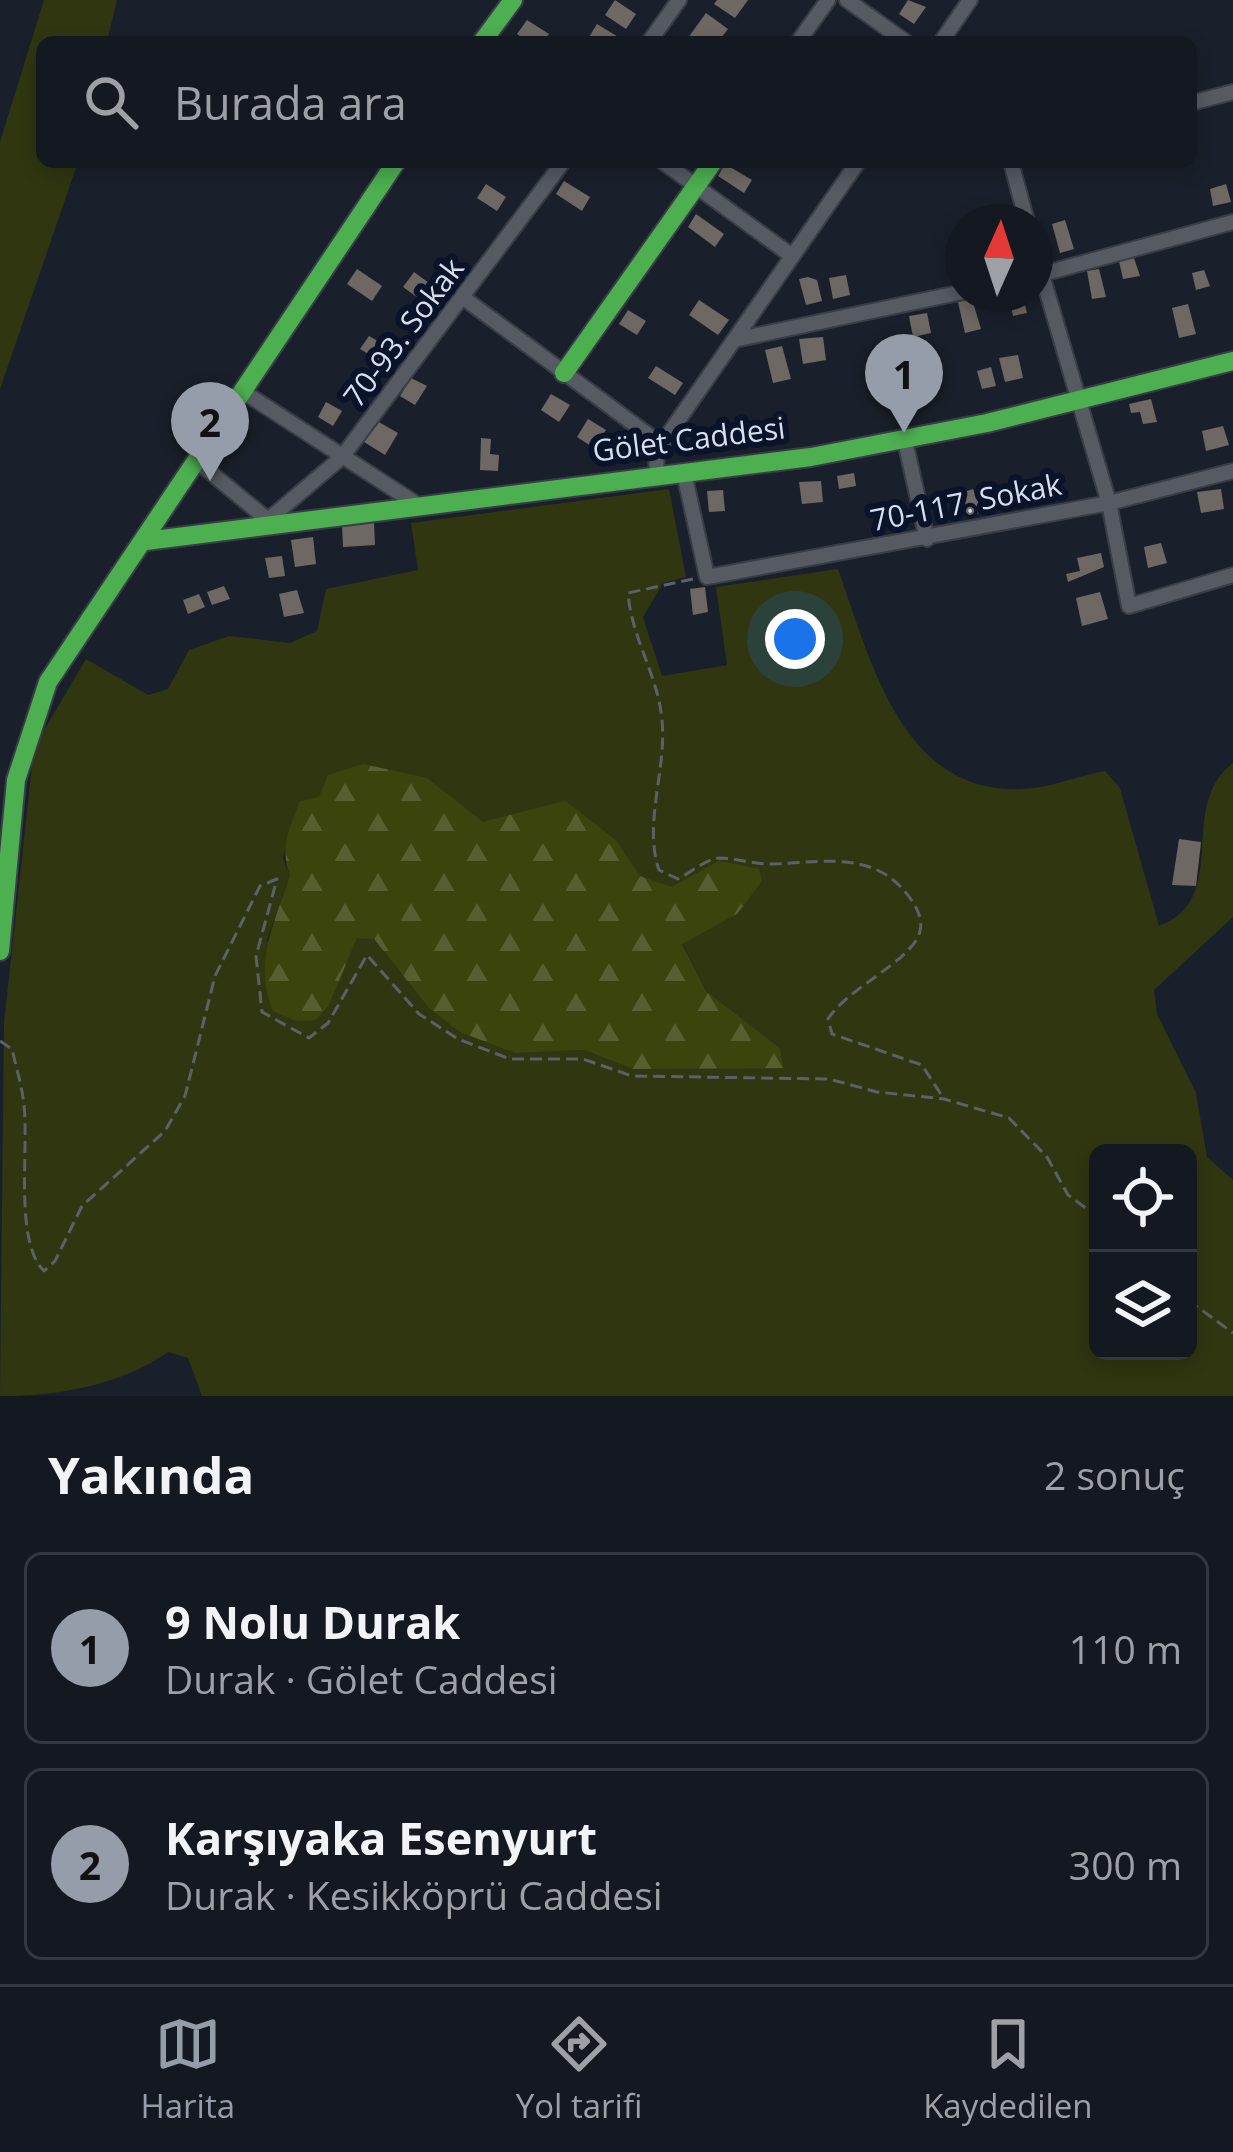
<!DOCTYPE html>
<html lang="tr">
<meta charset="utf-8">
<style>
body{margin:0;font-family:"Open Sans",sans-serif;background:#21252d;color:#f1f3f6}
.controls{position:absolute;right:36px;bottom:36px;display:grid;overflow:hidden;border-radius:18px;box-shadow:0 6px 18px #0003}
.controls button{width:108px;height:108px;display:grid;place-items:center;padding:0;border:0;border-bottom:3px solid #33373e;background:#141820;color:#f1f3f6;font:60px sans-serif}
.compass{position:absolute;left:945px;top:204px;width:108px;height:108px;border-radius:50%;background:#141820;box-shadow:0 6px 18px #0003;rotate:3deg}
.you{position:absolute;left:795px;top:639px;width:42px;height:42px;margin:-30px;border:9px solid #fff;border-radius:50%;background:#1a73e8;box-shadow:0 0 0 18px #1a73e833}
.badge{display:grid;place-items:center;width:78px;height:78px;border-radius:50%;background:#959caa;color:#111;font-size:39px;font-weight:700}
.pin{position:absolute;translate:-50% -99px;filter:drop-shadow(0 3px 6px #0008)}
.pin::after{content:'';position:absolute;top:63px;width:42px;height:36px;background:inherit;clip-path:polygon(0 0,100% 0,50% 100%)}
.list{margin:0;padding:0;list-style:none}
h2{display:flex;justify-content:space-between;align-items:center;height:156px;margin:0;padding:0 48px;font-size:51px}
h2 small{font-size:39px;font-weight:400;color:#9da0a5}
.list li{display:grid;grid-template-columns:78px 1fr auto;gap:36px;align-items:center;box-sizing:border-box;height:192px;margin:0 24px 24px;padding:0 24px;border:3px solid #33373e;border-radius:18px}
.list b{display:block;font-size:45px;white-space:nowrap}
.list p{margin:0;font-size:39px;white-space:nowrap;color:#9da0a5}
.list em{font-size:39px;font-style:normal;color:#9da0a5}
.icon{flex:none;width:66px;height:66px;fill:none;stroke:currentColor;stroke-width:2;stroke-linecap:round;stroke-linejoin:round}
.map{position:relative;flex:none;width:1233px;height:1396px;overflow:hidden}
.search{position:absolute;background:#141820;box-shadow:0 6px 18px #0003;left:36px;right:36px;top:36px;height:132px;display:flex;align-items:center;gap:30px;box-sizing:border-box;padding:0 42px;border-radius:18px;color:#9da0a5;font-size:45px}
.sheet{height:588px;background:#141820}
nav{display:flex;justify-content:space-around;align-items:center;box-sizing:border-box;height:168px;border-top:3px solid #33373e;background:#141820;font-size:33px;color:#9da0a5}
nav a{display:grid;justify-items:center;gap:6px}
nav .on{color:#959caa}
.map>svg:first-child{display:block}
</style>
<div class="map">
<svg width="1233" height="1396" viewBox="0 0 1233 1396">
<defs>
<pattern id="forest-firs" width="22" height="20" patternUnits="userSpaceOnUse" patternTransform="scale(3)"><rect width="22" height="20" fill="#3c440e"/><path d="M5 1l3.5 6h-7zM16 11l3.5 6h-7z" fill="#575f31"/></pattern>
</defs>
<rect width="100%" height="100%" fill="#1a202b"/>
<g fill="#303610" fill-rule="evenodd">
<polygon points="44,0 117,0 107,42 42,42 42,162 78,162 0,389 0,142"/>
<path d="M669 489 686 577 663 583 643 617 662 676 727 665 716 587 838 569C872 664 905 809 1041 787 1062 783 1083 775 1105 771L1120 788 1159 926C1233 898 1175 807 1233 763V917L1154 990 1157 1014 1196 1093 1207 1157 1233 1180V1396H202L188 1358 168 1352C119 1386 58 1396 0 1396L4 1023 34 747 86 659 148 695 168 689 189 650 229 636 290 643 317 631 326 589 418 570 411 523ZM427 778 483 823 617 841 640 876 673 888 719 862 737 914 682 943 706 991 780 1048 784 1067 633 1069 584 1050 514 1053 428 1007 374 939 357 937 329 1005 267 940 290 875 283 858 300 801ZM1098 1153H1188V1351H1098Z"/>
</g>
<path fill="url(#forest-firs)" d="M363 764 427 778 483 822 565 801 617 841 640 876 672 887 719 861 759 869 762 881 737 914 682 944 706 991 780 1048 784 1068 633 1069 584 1050 515 1053 460 1032 428 1007 374 939 357 938 329 1005 315 1020 296 1021 273 1011C253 962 275 922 290 875 279 849 290 827 300 801L319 797 328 775Z"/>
<g fill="#6d6863">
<polygon points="615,0 636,14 626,29 605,15"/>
<polygon points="717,0 748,0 735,18 714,4"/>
<polygon points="908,0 926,7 914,24 899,14"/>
<polygon points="706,13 728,29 718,42 685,42"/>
<polygon points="527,20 549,34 543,42 528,42 517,34"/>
<polygon points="597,24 620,38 617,42 586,42"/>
<polygon points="725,164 752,180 744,193 718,176"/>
<polygon points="564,181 590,197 582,211 556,194"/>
<polygon points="486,184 506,197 497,211 477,198"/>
<polygon points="1226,184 1231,202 1213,206 1210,189"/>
<polygon points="696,214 724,234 715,247 688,227"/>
<polygon points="1065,220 1074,249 1060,253 1052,224"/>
<polygon points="1134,258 1140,276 1123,279 1119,261"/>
<polygon points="357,269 382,286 372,301 347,284"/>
<polygon points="1099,269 1106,297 1092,299 1087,271"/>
<polygon points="1204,270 1210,286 1196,290 1192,273"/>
<polygon points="414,272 436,288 425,303 403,287"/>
<polygon points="846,275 850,295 833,299 829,278"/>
<polygon points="808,277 817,280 822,301 806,305 799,279"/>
<polygon points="1008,294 1022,294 1027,313 1013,316"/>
<polygon points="972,299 981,329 965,333 958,302"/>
<polygon points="699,300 729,320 718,335 689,315"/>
<polygon points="1188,304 1196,334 1179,338 1172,308"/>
<polygon points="628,310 646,321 637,335 619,324"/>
<polygon points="927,313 931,333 913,337 909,316"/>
<polygon points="369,336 390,348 382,362 360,349"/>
<polygon points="823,337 826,360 803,364 799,339"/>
<polygon points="782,346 791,379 773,383 765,350"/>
<polygon points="1018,355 1023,378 1005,382 999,358"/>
<polygon points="656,366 683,383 675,395 648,378"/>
<polygon points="991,367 996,386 982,389 977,371"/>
<polygon points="411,378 427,386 415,405 400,396"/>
<polygon points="551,394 570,405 559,422 541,410"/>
<polygon points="1151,399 1157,422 1143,424 1140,412 1131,413 1129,404"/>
<polygon points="326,402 342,411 333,426 318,417"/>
<polygon points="588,419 606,430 594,448 577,437"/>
<polygon points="377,421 398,433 385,455 364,442"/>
<polygon points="1223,426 1229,445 1206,451 1202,431"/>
<polygon points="481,438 491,439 490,454 499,455 498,471 480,470"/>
<polygon points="854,473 856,486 839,489 837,476"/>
<polygon points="821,481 823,502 802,504 799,482"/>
<polygon points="973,489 982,512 966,518 958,494"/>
<polygon points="1221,489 1224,509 1201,513 1197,492"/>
<polygon points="723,490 725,511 709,512 707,491"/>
<polygon points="374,522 375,545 343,547 342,524"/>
<polygon points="313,537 316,564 295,567 291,540"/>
<polygon points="1161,543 1167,563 1148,568 1144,547"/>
<polygon points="1101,553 1104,567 1068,582 1066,574 1080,571 1077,558"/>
<polygon points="282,556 285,576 269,578 265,558"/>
<polygon points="224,586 230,599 212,605 207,592"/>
<polygon points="705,587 708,612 693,615 690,589"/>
<polygon points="297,590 304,613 284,617 279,594"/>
<polygon points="1100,592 1108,619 1082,626 1076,598"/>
<polygon points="199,594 205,607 188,614 183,600"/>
<polygon points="1179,839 1201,842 1196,886 1172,885"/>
</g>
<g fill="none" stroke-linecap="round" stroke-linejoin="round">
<g stroke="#393d47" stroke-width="18">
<g id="street">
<polyline points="847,0 906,42"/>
<polyline points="649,42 679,0"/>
<polyline points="798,42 828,0"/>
<polyline points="941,42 970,0"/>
<polyline points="1191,103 1233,92"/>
<polyline points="663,162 792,256"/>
<polyline points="1011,162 1027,222"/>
<polyline points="1035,251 1109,503 1129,606 1233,575"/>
<polyline points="1035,276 1233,222"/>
<polyline points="465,299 662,445"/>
<polyline points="734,340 963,292"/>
<polyline points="245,393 415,503"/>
<polyline points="905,441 927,539"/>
<polyline points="199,463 268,520 342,457 563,162"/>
<polyline points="684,473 707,577 1109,503 1233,471"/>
<polyline points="657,476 656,452 858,162"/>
</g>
</g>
<g stroke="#393d47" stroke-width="22">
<g id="fast">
<polyline points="482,42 513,0"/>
<polyline points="564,373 713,162"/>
<polyline points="146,541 811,457 987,423 1233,361"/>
<polyline points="0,951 16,780 48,682 396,162"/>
</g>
</g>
<g stroke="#5b6069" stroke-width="3" stroke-dasharray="12 6" stroke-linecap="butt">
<path d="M693 579 628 593C631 637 658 675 662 720 667 769 643 824 659 870L678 879C690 873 706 859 719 858 737 858 755 865 774 864 824 862 876 850 910 898 917 908 923 918 920 931 914 960 847 988 828 1019L832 1034 922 1065 944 1099"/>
<path d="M0 1041 12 1049C16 1067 22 1086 24 1105 29 1148 14 1242 44 1271L55 1261 82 1206 165 1131 185 1096 215 976 260 886 277 879 256 956 262 1012 309 1038 328 1023 367 955 419 1014 458 1039 510 1059H583L632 1076 829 1079 877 1092 944 1099 1009 1118 1047 1157 1068 1195 1098 1217"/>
<polyline points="1188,1300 1233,1333"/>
</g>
<use href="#street" stroke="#555a63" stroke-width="14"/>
<use href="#fast" stroke="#4caf50" stroke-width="18"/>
</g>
<g text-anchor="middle" stroke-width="12" stroke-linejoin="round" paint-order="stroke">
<g font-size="30" fill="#d7dfee" stroke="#091329">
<text transform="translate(404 333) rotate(-53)" y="10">70-93. Sokak</text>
<text transform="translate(689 440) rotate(-7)" y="10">Gölet Caddesi</text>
<text transform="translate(966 503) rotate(-11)" y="10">70-117. Sokak</text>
</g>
</g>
</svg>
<div class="controls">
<button><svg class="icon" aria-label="locate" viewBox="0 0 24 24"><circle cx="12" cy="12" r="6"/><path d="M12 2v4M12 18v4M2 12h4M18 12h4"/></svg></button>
<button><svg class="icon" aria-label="layers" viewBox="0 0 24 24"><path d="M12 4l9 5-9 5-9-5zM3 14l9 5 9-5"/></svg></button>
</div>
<svg class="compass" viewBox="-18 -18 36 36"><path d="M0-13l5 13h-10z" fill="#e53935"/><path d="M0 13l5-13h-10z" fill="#9da0a5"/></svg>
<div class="you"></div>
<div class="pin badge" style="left:904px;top:433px">1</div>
<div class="pin badge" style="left:210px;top:481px">2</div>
<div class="search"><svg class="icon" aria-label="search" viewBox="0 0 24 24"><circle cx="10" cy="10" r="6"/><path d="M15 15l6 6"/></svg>Burada ara</div>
</div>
<section class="sheet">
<h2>Yakında<small>2 sonuç</small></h2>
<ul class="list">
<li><span class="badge">1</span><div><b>9 Nolu Durak</b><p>Durak · Gölet Caddesi</p></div><em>110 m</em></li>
<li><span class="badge">2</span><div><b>Karşıyaka Esenyurt</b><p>Durak · Kesikköprü Caddesi</p></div><em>300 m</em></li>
</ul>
</section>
<nav>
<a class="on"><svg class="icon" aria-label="map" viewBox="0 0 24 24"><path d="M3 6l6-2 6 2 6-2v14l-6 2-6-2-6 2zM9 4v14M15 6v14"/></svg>Harita</a>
<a><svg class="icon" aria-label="directions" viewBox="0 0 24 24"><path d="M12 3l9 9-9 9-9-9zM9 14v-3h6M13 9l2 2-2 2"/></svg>Yol tarifi</a>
<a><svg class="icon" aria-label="saved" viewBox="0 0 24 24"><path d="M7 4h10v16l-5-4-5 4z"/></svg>Kaydedilen</a>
</nav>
